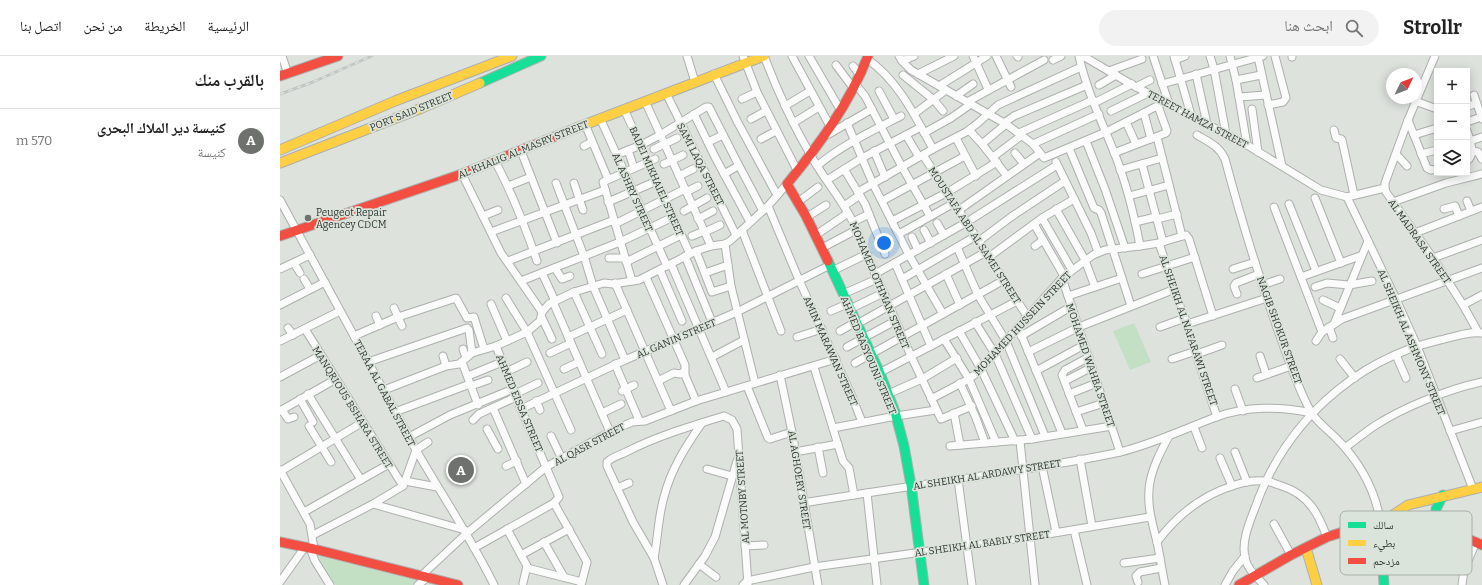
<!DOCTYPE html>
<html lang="ar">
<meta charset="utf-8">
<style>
body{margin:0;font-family:Bitter,"Noto Naskh Arabic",serif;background:#f2f2f2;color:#222;direction:rtl}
.controls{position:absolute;right:12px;top:12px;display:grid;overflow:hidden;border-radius:0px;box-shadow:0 2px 10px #0003}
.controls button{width:36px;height:36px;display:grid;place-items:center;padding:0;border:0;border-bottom:1px solid #e0e0e0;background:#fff;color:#222;font:20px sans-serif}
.compass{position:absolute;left:1106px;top:12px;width:36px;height:36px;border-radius:50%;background:#fff;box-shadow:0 2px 10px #0003;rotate:47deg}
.you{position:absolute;left:604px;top:187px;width:14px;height:14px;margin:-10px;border:3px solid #fff;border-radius:50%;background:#1a73e8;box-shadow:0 0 0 6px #1a73e833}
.badge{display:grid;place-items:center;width:26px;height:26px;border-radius:50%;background:#6d726d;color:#fff;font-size:13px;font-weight:700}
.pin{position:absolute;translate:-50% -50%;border:2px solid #fff;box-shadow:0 1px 4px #0006}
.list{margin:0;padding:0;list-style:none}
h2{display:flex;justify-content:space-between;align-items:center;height:52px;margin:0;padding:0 16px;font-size:17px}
h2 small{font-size:13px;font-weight:400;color:#767676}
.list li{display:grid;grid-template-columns:26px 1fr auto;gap:12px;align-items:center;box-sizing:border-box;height:64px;padding:0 16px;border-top:1px solid #e0e0e0}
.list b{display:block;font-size:15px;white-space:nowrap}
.list p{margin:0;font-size:13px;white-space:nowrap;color:#767676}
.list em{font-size:13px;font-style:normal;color:#767676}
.icon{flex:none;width:22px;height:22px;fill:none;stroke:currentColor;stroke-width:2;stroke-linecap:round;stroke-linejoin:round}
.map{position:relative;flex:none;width:1202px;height:529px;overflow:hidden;direction:ltr}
header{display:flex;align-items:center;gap:24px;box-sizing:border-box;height:56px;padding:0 20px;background:#fff;border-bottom:1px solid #e0e0e0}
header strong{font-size:19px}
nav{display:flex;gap:22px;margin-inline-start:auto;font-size:14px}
.search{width:280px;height:36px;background:#f2f2f2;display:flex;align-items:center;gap:10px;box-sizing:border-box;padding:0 14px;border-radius:22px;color:#767676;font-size:15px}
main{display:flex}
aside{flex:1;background:#fff}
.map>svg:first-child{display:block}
</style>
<header>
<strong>Strollr</strong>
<div class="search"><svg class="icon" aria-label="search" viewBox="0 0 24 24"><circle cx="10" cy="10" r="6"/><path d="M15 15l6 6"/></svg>ابحث هنا</div>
<nav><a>الرئيسية</a><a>الخريطة</a><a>من نحن</a><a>اتصل بنا</a></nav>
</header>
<main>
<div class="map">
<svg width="1202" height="529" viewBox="0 0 1202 529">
<rect width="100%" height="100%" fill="#dde2dd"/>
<g fill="#c3e0c4">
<polygon points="854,267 871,306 850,314 833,275"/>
<polygon points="38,500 139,525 134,529 56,529"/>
</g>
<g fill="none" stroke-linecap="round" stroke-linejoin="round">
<g stroke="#adb0ad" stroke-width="9">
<g id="street">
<polyline points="2,0 8,18"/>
<polyline points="407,0 415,26"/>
<polyline points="463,0 477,36 518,116"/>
<path d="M484 0C497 34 512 67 530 98 543 122 561 142 573 166L631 300 661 363 692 350"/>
<polyline points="512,0 551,72"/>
<polyline points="529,0 561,55"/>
<polyline points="619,0 622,5 631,14 726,68 753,88 764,102 826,76 885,46"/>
<polyline points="693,0 708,33"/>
<polyline points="716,0 731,31"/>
<polyline points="737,0 738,1"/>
<path d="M799 0C806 33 821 64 834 96 846 126 854 158 860 190"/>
<polyline points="803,0 856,31 967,89 1041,134 1067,141 1105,132"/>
<polyline points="873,0 889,48"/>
<polyline points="894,0 911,59"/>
<polyline points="930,0 934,13 946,78"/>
<polyline points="950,0 956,24 967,89"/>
<polyline points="1012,0 1012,1"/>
<polyline points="1155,0 1128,64 1105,127 1105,132 1106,136 1153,202 1183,249 1198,276"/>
<polyline points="978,1 1002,110"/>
<path d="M587 3C618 24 635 60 653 93"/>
<polyline points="773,4 781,0"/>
<polyline points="895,4 905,0"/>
<polyline points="622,5 634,0"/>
<polyline points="556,9 574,33"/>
<polyline points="573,10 580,19"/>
<polyline points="829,15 862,3"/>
<polyline points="434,18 457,65 497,139"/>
<polyline points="638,18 674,0"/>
<polyline points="916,18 927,68"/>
<polyline points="623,19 654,44 663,55"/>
<polyline points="956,24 981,19"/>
<polyline points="882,28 983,0"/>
<polyline points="576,29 585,40 622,111 650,160"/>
<polyline points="819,29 836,19"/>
<polyline points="659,30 707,0"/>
<polyline points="856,31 870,24"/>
<polyline points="599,35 614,63"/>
<polyline points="386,37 456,179"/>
<polyline points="1194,39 1202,63"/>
<polyline points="676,40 693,28"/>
<polyline points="959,41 986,39"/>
<polyline points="462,43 477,36"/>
<polyline points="365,45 431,190"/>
<polyline points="1135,45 1157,53"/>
<polyline points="687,46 764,4"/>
<polyline points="814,47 852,28"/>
<polyline points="988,49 1003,46 1006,42 995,0"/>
<polyline points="505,50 530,35"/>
<polyline points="1187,51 1196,47"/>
<polyline points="344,53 410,198"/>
<polyline points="972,53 978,96"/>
<polyline points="831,55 868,37"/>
<polyline points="864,57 871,83"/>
<polyline points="414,58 435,101 470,166"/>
<polyline points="634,58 666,34"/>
<polyline points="320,62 387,210"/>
<polyline points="471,63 486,55"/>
<polyline points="1128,64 1147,112 1151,114 1157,113"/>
<polyline points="846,66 856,88"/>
<polyline points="1187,66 1201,61"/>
<polyline points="513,67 539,51"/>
<polyline points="567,67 593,128 629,199 663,258"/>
<polyline points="724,67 734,60 807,29"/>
<polyline points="305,68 328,123"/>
<polyline points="689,74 702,88 727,120"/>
<polyline points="1054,74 1056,82 1061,83 1062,84 1074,139"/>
<path d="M1187 75C1190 84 1196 98 1187 105"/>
<polyline points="644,77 671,62 691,48"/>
<polyline points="739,77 813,44"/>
<polyline points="549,78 592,53"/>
<polyline points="626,79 639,101"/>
<path d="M917 79C929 86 939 90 945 103 961 163 979 222 1000 280 1009 305 1018 333 1031 356 1036 365 1048 374 1056 382 1079 405 1094 431 1100 463"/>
<polyline points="1134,79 1157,72"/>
<polyline points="877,81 902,180"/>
<polyline points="676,82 696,120"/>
<polyline points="481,83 496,75"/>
<polyline points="806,85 825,133 845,192"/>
<polyline points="428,86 443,79"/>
<polyline points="1187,86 1202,81"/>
<polyline points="702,88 726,68"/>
<polyline points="753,88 819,58"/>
<polyline points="304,90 312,86"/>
<polyline points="789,92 814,152 819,154 821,157 851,250"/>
<polyline points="374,93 397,82"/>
<polyline points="348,94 354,112"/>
<polyline points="241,95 277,187"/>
<polyline points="594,95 605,121"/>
<polyline points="1192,95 1198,96 1202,103"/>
<polyline points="735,97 744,108"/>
<polyline points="834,97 886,77 887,75 878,50"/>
<polyline points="1116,98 1127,110"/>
<polyline points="1141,98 1157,94"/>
<polyline points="336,99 361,89 380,79 426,51 429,51 455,102 483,155"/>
<polyline points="643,99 747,260"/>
<polyline points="713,101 742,79"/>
<path d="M215 105C232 137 245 170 257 205"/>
<polyline points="776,106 811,177 818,196"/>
<polyline points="384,108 403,99"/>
<polyline points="862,108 883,186"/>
<path d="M537 110C562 89 592 75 621 60"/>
<polyline points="564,113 585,148 605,198"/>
<polyline points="840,114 882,102"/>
<polyline points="182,118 221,197 262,256"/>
<polyline points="444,118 458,110"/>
<polyline points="399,120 413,113"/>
<polyline points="547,124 582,102 641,71"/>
<polyline points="276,127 304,200 313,230 345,304"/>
<polyline points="294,127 303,154"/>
<polyline points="228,130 251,121"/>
<polyline points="406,136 418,130"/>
<polyline points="578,136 653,93 686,76 698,67 718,49 801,11"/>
<polyline points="849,140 889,129"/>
<polyline points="1067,141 1116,243 1137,290 1193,433"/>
<polyline points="1035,142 1061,207"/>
<path d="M0 144 136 394C162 439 191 482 214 529"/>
<polyline points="602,145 685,100"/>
<polyline points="1187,145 1191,155"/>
<polyline points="328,146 377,125"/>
<polyline points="518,146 538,131"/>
<polyline points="1113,146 1166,127 1202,118"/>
<polyline points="1009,148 1036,215"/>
<polyline points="488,150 519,224 571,338 582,366"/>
<polyline points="564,150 580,139"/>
<polyline points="994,151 1042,276"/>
<polyline points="776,153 805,204 815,231"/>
<polyline points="1164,153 1175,150 1179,160"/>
<polyline points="679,154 760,97"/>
<polyline points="404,155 427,142"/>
<polyline points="203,160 218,154"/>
<polyline points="527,161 546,149"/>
<polyline points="762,162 792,214"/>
<polyline points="418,163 433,155"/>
<polyline points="877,163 897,158"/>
<polyline points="612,165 668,136 717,106"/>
<polyline points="573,166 589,158"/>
<polyline points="855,166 876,161"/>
<polyline points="657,167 664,179"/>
<polyline points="335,168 405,133"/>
<polyline points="754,168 784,220"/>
<polyline points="462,174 501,275"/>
<polyline points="644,174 651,187"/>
<polyline points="211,176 325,134"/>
<polyline points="425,176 440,169"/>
<polyline points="1135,177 1202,151"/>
<polyline points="619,178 674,147"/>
<polyline points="536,179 568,157"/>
<polyline points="412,180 424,175"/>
<polyline points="632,181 638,194"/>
<polyline points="699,185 731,161 785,125"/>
<polyline points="879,187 937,361"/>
<polyline points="445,188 451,230 475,327"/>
<polyline points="755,190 763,184"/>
<polyline points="677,191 698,239 726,285 765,380"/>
<polyline points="542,192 576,174"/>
<polyline points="416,195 432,236 451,230"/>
<polyline points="405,200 432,266"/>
<polyline points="709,201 762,162 794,143"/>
<polyline points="329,202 345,202"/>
<polyline points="1153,202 1202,184"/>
<polyline points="228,205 334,164"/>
<polyline points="346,206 401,179"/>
<polyline points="14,207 20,217"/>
<polyline points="615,207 651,290"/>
<polyline points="391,208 446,336"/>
<polyline points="275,212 282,223 290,220"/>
<polyline points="0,213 30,199"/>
<polyline points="953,213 975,206"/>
<polyline points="380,214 402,265"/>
<polyline points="552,215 587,198"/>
<polyline points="262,217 275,245"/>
<polyline points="425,217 448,209"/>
<polyline points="595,218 687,166 777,109"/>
<polyline points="666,218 680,249"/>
<polyline points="862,218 915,201"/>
<polyline points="366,221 405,309 405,319 416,345"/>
<polyline points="1021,221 1080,200"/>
<polyline points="782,222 840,396"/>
<polyline points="24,223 30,233"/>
<polyline points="622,223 696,180"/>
<polyline points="241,225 340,186 393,161"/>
<polyline points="352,225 323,126 375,103"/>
<polyline points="335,227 391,355"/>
<polyline points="982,229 1000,223"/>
<polyline points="1035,231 1047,227 1069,229 1092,225"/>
<polyline points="294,236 322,298"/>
<polyline points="563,238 597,223"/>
<polyline points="957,238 954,230 956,227 979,218"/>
<polyline points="788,240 842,222"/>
<polyline points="226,242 247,276 291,374"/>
<polyline points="1043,244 1060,252"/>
<polyline points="273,246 330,376"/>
<polyline points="211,248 227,285"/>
<polyline points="0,249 45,226"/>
<polyline points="1183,249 1202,239"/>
<polyline points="114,252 122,270"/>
<polyline points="570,253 603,237"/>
<polyline points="551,255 567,248"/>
<polyline points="96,260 100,269"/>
<polyline points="262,262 272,283"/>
<polyline points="695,266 715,298 752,383"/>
<polyline points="577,268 706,196"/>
<polyline points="907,268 987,242"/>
<polyline points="1054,268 1088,185"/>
<polyline points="738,271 782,377"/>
<polyline points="880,271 905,262"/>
<polyline points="1049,271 1053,282"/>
<polyline points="8,272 13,279"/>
<polyline points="25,273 123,430"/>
<polyline points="560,275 576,266"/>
<polyline points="679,275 701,313 735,385"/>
<polyline points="74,280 118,261 176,242 187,262 194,261 204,293"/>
<polyline points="741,280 792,250"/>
<polyline points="288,281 347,254"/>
<polyline points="517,281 542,273"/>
<polyline points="664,283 689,323 716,386"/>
<polyline points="0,285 60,255"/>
<polyline points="1036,285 1042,276 1062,263 1202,212"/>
<polyline points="567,291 615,265"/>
<polyline points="183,293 186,302"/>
<polyline points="748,296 799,271 895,233"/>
<polyline points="270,297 291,287"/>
<polyline points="917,298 942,289"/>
<polyline points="1116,299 1126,322"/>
<polyline points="163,300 166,310"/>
<polyline points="980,300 986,318"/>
<polyline points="432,301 464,284"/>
<polyline points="892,303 916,295"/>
<polyline points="1060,303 1075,322"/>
<polyline points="88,306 187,272 189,274 192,297"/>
<polyline points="182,306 198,349"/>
<polyline points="575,307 724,224"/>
<polyline points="335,308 359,364"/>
<polyline points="534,311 563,405 569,412 574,439"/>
<polyline points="284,313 299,306"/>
<polyline points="756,315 804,289"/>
<polyline points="226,316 247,306"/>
<polyline points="599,317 737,245"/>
<polyline points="500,319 513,381 538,529"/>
<polyline points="188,320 222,306"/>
<polyline points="0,321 41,299"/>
<polyline points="977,322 1011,310"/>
<polyline points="378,325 394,317 400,318 404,316"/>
<polyline points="785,325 812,311"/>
<polyline points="680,327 696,362 705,387"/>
<polyline points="191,330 208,324"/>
<polyline points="467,330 488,382 490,383 512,376"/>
<polyline points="955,333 963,355"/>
<polyline points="104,334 166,310 179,308 192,297 216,290 247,276 260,265 262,256 269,248 294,236 324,227 333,228 359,224 416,195 431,190 445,188 450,185 488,150 507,128"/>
<polyline points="342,335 354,329"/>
<polyline points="28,338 81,424"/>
<polyline points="235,338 258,327"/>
<polyline points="608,338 642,323 677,302"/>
<polyline points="789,338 817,327"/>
<polyline points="20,343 33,366"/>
<polyline points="651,343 689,323 698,316 782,222 813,199 825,194 860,190 879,187 906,179 909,183 933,260"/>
<polyline points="256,345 260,354"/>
<polyline points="213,352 246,428"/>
<polyline points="241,353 345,304 457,256 550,209"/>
<polyline points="2,354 8,363 14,361"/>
<polyline points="0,355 56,323"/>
<polyline points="115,356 190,328"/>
<polyline points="796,356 824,347"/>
<polyline points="322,357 341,348"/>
<polyline points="674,357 680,389"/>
<polyline points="193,364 199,358 236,341"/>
<polyline points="29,370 51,406"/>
<polyline points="914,371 922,392"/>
<polyline points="553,372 616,360 656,354"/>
<polyline points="207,373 218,393"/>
<polyline points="803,374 782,319 785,314 809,301"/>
<polyline points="1170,375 1202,366"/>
<polyline points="271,380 282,403"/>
<polyline points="129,381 170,359 233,333"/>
<polyline points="740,385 755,529"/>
<polyline points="670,390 752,383 832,370"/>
<polyline points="538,391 543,417"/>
<path d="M1066 391C1076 384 1085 376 1096 369 1124 351 1169 333 1202 326"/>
<polyline points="515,396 558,388"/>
<polyline points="955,396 967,426"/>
<polyline points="940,402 952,430"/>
<polyline points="800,403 812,470"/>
<polyline points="226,410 237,405"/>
<polyline points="762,410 776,476"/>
<polyline points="427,413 452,420"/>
<polyline points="0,414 30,468 34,493"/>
<polyline points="1,415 83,366"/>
<polyline points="678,423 692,529"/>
<polyline points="125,425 157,431"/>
<polyline points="337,432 349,427"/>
<polyline points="587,437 597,529"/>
<polyline points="274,447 307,506 301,529"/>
<path d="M523 447C578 438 633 430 688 422 738 414 790 407 840 396 873 388 904 373 936 361 966 350 1001 350 1032 357"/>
<polyline points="93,448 185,474"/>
<polyline points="24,456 109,408"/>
<polyline points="994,468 1011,499"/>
<polyline points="227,473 247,510 243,527"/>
<polyline points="794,474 807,529"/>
<polyline points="33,479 93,448 123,430 125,425 136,394 148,386"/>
<polyline points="264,486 284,521"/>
<path d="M877 486C897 459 922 439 955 429 964 426 974 424 985 425 990 425 995 428 999 429 1012 433 1024 440 1032 451 1039 460 1043 471 1047 481"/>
<polyline points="465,490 484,489"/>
<polyline points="30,492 35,505 50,529"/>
<polyline points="194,492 274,447 279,441 241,353 216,290"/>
<polyline points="241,499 289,473"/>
<path d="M374 502C378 482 378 461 384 441 391 413 406 390 422 367"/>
<polyline points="844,507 880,502"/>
<polyline points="419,508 436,521"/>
<polyline points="247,512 302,526"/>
<polyline points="141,520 187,477 266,411 330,376 352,366 365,365 416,345 556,303"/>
<polyline points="0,526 25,491"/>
<polyline points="858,526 856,520 860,516 881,512"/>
<polyline points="138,529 148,521"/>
<path d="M383 529 374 502 353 466 327 410V406C332 401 340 399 346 396 377 380 411 370 444 360L452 364 457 373 468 529"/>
<polyline points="404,529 425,500 435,481 457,405"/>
<polyline points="463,529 467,525 534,511 750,481 870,461"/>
<path d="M885 529C882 515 880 500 877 486 872 466 866 447 870 426 873 410 881 395 889 380"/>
<polyline points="945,529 953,515 965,500"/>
<path d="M984 529C978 522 968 514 966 505 960 489 969 467 975 452 1004 369 1073 304 1160 284 1173 281 1189 275 1202 277"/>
<polyline points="1182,529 1184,514 1196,486"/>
</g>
</g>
<g stroke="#adb0ad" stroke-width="11">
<g id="fast">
<polyline points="200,27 261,0"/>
<polyline points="548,205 599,315 615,356 624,390 631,429 644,529"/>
<polyline points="1100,463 1104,529"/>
<polyline points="1156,468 1156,453 1163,439"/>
</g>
</g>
<g stroke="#adb0ad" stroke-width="11">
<g id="slow">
<polyline points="296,72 484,0"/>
<polyline points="0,94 115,45 232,0"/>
<polyline points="0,107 142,52 200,27"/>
<polyline points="1110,461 1128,449 1202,431"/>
<polyline points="1026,492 1037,529"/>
</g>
</g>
<g stroke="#adb0ad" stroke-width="11">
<g id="jam">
<polyline points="0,20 58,0"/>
<polyline points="0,180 182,118 296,72"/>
<path d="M548 205 526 160 507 128C540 88 569 48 588 0"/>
<polyline points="0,486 34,493 178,529"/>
<polyline points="959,529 1011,499 1047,481 1110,461 1125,460 1146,465 1202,489"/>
</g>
</g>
<use href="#street" stroke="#fafbfa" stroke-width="7"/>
<use href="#fast" stroke="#16e098" stroke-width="9"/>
<use href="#slow" stroke="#ffcf43" stroke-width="9"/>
<use href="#jam" stroke="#f24e42" stroke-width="9"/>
<g stroke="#c4c6c4" stroke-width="3">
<polyline id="rail" points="0,38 33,26 92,0"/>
</g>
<use href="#rail" stroke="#dbe4db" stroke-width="1.5" stroke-dasharray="4.5" stroke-linecap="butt"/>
</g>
<circle fill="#6d726d" stroke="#dbe4db" stroke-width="1.5" cx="28" cy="162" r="4"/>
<g text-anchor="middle" stroke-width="3.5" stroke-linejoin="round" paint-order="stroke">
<g font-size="10" fill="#313531" stroke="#dbe4db">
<text transform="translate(131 55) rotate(-22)" y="4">PORT SAID STREET</text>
<text transform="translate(918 63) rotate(28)" y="4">TEREET HAMZA STREET</text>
<text transform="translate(243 93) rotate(-22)" y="4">AL KHALIG AL MASRY STREET</text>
<text transform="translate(421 108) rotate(63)" y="4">SAMI LAQA STREET</text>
<text transform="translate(377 125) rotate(66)" y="4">BADEI MIKHAIEL STREET</text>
<text transform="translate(353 136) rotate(66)" y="4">AL ASHRY STREET</text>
<text transform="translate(695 179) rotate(57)" y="4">MOUSTAFA ABD AL SAMEI STREET</text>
<text transform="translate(1140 185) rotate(55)" y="4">AL MADRASA STREET</text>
<text transform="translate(600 229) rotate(67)" y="4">MOHAMED OTHMAN STREET</text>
<text transform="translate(742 267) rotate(-47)" y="4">MOHAMED HUSSEIN STREET</text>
<text transform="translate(909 274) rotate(71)" y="4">AL SHEIKH AL NAFARAWI STREET</text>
<text transform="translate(1000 274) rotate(70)" y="4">NAGIB SHOKUR STREET</text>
<text transform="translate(396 282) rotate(-23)" y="4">AL GANIN STREET</text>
<text transform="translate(1132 286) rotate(67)" y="4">AL SHEIKH AL ASHMONY STREET</text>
<text transform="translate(551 295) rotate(66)" y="4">AMIN MARAWAN STREET</text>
<text transform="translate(589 299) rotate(67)" y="4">AHMED BASYOUNI STREET</text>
<text transform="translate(811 309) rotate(71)" y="4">MOHAMED WAHBA STREET</text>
<text transform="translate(105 337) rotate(62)" y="4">TERAA AL GABAL STREET</text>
<text transform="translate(240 347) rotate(67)" y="4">AHMED EISSA STREET</text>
<text transform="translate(73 351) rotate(58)" y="4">MANQRIOUS BSHARA STREET</text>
<text transform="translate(309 388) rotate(-28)" y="4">AL QASR STREET</text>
<text transform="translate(707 418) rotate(-9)" y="4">AL SHEIKH AL ARDAWY STREET</text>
<text transform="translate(520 424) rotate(81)" y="4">AL AGHOERY STREET</text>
<text transform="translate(462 441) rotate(-94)" y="4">AL MOTNBY STREET</text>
<text transform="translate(702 487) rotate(-8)" y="4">AL SHEIKH AL BABLY STREET</text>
</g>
<g font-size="10" fill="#313531" stroke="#dbe4db" text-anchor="start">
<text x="36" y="160">Peugeot Repair<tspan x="36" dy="12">Agencey CDCM</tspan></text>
</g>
</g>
<rect x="1060" y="455" width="132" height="64" rx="6" fill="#dbe4db" stroke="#a8b0a8" stroke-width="1"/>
<rect x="1068" y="466" width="18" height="6" fill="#16e098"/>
<rect x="1068" y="484" width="18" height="6" fill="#ffcf43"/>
<rect x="1068" y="502" width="18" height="6" fill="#f24e42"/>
<g font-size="11" fill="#313531">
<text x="1093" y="473">سالك</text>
<text x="1093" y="491">بطيء</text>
<text x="1093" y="509">مزدحم</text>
</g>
</svg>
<div class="controls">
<button>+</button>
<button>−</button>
<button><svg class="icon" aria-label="layers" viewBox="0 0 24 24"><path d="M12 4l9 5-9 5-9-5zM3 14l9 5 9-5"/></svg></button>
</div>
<svg class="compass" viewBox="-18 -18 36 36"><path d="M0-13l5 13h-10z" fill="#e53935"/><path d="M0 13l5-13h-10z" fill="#767676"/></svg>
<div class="you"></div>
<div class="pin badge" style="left:181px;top:414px">A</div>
</div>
<aside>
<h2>بالقرب منك<small></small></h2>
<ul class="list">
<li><span class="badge">A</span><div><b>كنيسة دير الملاك البحرى</b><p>كنيسة</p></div><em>570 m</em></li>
</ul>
</aside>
</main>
